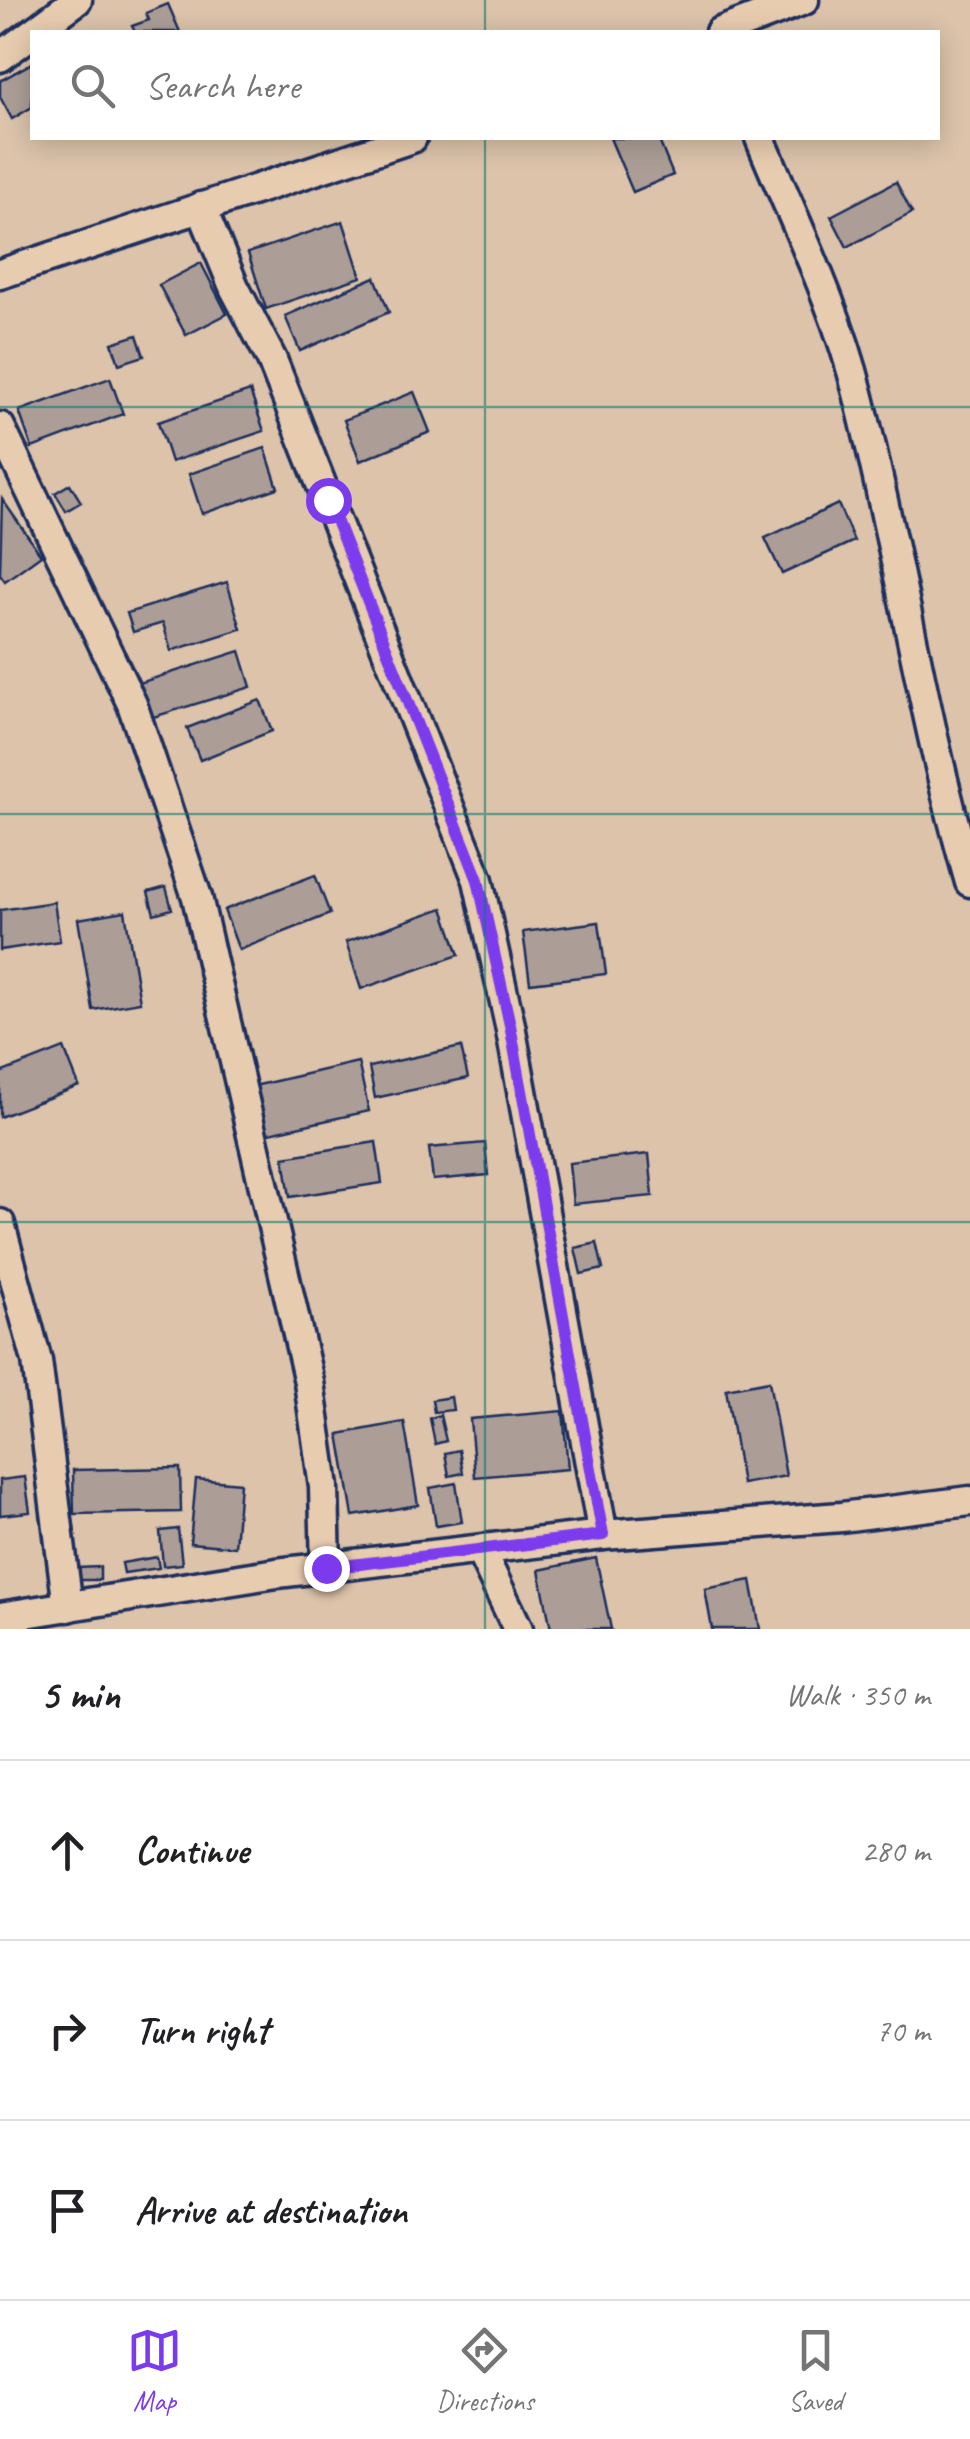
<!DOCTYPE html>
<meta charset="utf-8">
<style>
body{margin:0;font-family:Caveat,sans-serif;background:#f2f2f2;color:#202124}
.stop{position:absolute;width:30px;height:30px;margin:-22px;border:8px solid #7c3aed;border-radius:50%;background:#fff}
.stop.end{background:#7c3aed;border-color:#fff;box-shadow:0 2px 10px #0008}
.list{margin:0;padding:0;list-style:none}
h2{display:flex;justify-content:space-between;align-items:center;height:130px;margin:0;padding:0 40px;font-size:42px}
h2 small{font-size:32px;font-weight:400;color:#757577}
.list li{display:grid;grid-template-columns:65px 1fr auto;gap:30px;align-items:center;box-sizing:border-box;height:180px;padding:0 40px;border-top:2px solid #e0e0e0}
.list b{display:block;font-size:38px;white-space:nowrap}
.list em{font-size:32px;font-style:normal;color:#757577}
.icon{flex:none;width:55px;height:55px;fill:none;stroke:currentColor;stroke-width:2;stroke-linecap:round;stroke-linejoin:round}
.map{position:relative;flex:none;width:970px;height:1629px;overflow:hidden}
.search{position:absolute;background:#fff;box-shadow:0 5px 25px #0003;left:30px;right:30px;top:30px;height:110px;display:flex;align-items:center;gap:25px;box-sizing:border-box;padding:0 35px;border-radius:0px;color:#757577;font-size:38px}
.sheet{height:670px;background:#fff}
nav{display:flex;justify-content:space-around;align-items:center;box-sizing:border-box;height:140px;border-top:2px solid #e0e0e0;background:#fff;font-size:28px;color:#757577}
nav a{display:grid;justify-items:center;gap:5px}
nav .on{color:#7c3aed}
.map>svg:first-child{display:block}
</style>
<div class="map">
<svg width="970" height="1629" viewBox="0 0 970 1629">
<rect width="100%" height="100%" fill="#dcc3aa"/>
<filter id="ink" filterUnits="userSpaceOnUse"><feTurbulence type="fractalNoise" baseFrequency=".01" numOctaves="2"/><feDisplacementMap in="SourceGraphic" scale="20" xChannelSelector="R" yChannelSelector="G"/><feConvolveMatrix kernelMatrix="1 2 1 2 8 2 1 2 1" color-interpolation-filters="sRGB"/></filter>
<g filter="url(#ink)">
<g fill="#ac9e97" stroke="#1b2f5e" stroke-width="2.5">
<polygon points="168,4 180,32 135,32 132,26 149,20 146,13"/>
<polygon points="32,63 32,107 12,119 0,97 0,81"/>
<polygon points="610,138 658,138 673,175 633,192"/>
<polygon points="896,182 912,213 847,247 831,216"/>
<polygon points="343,221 361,277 266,309 248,253"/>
<polygon points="201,263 227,314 186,335 159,285"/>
<polygon points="375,277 389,312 300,351 285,316"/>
<polygon points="137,335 144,356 119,364 112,343"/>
<polygon points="110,378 123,414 32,448 19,411"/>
<polygon points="250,391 264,431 171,462 158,422"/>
<polygon points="414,392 430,432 360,461 344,420"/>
<polygon points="265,448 278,488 202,514 189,474"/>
<polygon points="70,484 81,502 66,511 55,493"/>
<polygon points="2,499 41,555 5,581 0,574"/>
<polygon points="838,504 854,541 782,574 765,538"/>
<polygon points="227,582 241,629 171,651 163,623 133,632 127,613"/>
<polygon points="240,651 251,687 147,719 136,684"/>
<polygon points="260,700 272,731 200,760 187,728"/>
<polygon points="315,875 330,914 239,950 224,910"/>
<polygon points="166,887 172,909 154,914 148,892"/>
<polygon points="54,902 60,941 0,950 0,910"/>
<polygon points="443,908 459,955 361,989 346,942"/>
<polygon points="125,911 140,1002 93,1010 78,919"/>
<polygon points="599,922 606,974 530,983 523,932"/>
<polygon points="461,1047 468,1078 375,1098 369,1067"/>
<polygon points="64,1048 79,1086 0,1117 0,1073"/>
<polygon points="358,1062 369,1111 265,1134 254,1086"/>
<polygon points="376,1142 382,1183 290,1197 284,1157"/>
<polygon points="485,1143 488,1175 433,1180 429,1148"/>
<polygon points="649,1154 653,1196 573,1204 569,1163"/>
<polygon points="597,1243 603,1269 581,1274 575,1248"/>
<polygon points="769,1381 786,1476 742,1484 726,1389"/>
<polygon points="451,1397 453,1410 434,1412 432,1400"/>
<polygon points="563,1411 568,1469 475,1477 470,1419"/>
<polygon points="440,1415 446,1441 435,1444 430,1418"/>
<polygon points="404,1422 418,1505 353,1516 339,1434"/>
<polygon points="459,1450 463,1473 449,1476 445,1453"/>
<polygon points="180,1468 181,1512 74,1514 73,1470"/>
<polygon points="25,1477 30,1512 0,1515 0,1480"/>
<polygon points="196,1479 240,1483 235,1547 190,1543"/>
<polygon points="456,1483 462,1522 436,1526 430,1488"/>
<polygon points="178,1529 182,1564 163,1566 160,1531"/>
<polygon points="157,1557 159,1568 124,1573 122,1563"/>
<polygon points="596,1558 611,1629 551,1629 539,1570"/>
<polygon points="100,1567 100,1580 78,1580 77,1568"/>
<polygon points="751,1580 760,1629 712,1629 705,1589"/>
</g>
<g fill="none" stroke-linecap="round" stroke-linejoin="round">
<g stroke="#1b2f5e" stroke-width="35">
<g id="minor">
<polyline points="720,32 804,0"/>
<polyline points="0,57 77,0"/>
<path d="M760 138C794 221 836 305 858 393 899 555 923 721 970 882"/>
<polyline points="201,207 234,287 272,360 478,880 510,1025 603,1535"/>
<polyline points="0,274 412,138"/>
<polyline points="0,427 132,704 197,897 309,1382 324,1487 326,1568"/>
<polyline points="0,1224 37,1361 68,1607"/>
<polyline points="480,1550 518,1629"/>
<polyline points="0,1617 277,1573 603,1535 841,1517 970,1501"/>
</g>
</g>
<use href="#minor" stroke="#e8ccaf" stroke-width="28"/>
</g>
</g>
<g fill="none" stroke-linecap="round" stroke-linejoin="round" filter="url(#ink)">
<polyline stroke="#7c3aed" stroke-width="12" points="326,1568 603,1535 510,1025 478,880 328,500"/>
</g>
<path fill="none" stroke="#0f766e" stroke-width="2.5" stroke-opacity="0.55" d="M485 0V32M485 138V1629M0 407H970M0 814H970M0 1222H970"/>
</svg>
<div class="stop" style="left:328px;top:500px"></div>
<div class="stop end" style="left:326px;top:1568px"></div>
<div class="search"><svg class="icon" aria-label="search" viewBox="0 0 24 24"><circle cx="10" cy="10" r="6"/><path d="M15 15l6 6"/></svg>Search here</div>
</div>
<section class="sheet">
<h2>5 min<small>Walk · 350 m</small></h2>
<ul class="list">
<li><svg class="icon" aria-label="ahead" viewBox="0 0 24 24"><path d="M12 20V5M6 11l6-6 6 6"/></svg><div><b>Continue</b></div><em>280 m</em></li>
<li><svg class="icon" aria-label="right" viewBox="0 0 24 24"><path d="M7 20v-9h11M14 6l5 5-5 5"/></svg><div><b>Turn right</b></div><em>70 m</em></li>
<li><svg class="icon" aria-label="arrive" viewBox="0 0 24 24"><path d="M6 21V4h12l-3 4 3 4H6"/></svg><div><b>Arrive at destination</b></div></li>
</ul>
</section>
<nav>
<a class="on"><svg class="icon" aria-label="map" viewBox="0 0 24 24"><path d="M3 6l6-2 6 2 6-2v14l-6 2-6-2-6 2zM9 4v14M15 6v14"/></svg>Map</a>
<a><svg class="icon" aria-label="directions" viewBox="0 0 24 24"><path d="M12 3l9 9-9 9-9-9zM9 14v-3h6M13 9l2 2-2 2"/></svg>Directions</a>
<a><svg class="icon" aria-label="saved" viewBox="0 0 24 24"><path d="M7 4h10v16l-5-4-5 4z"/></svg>Saved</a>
</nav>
